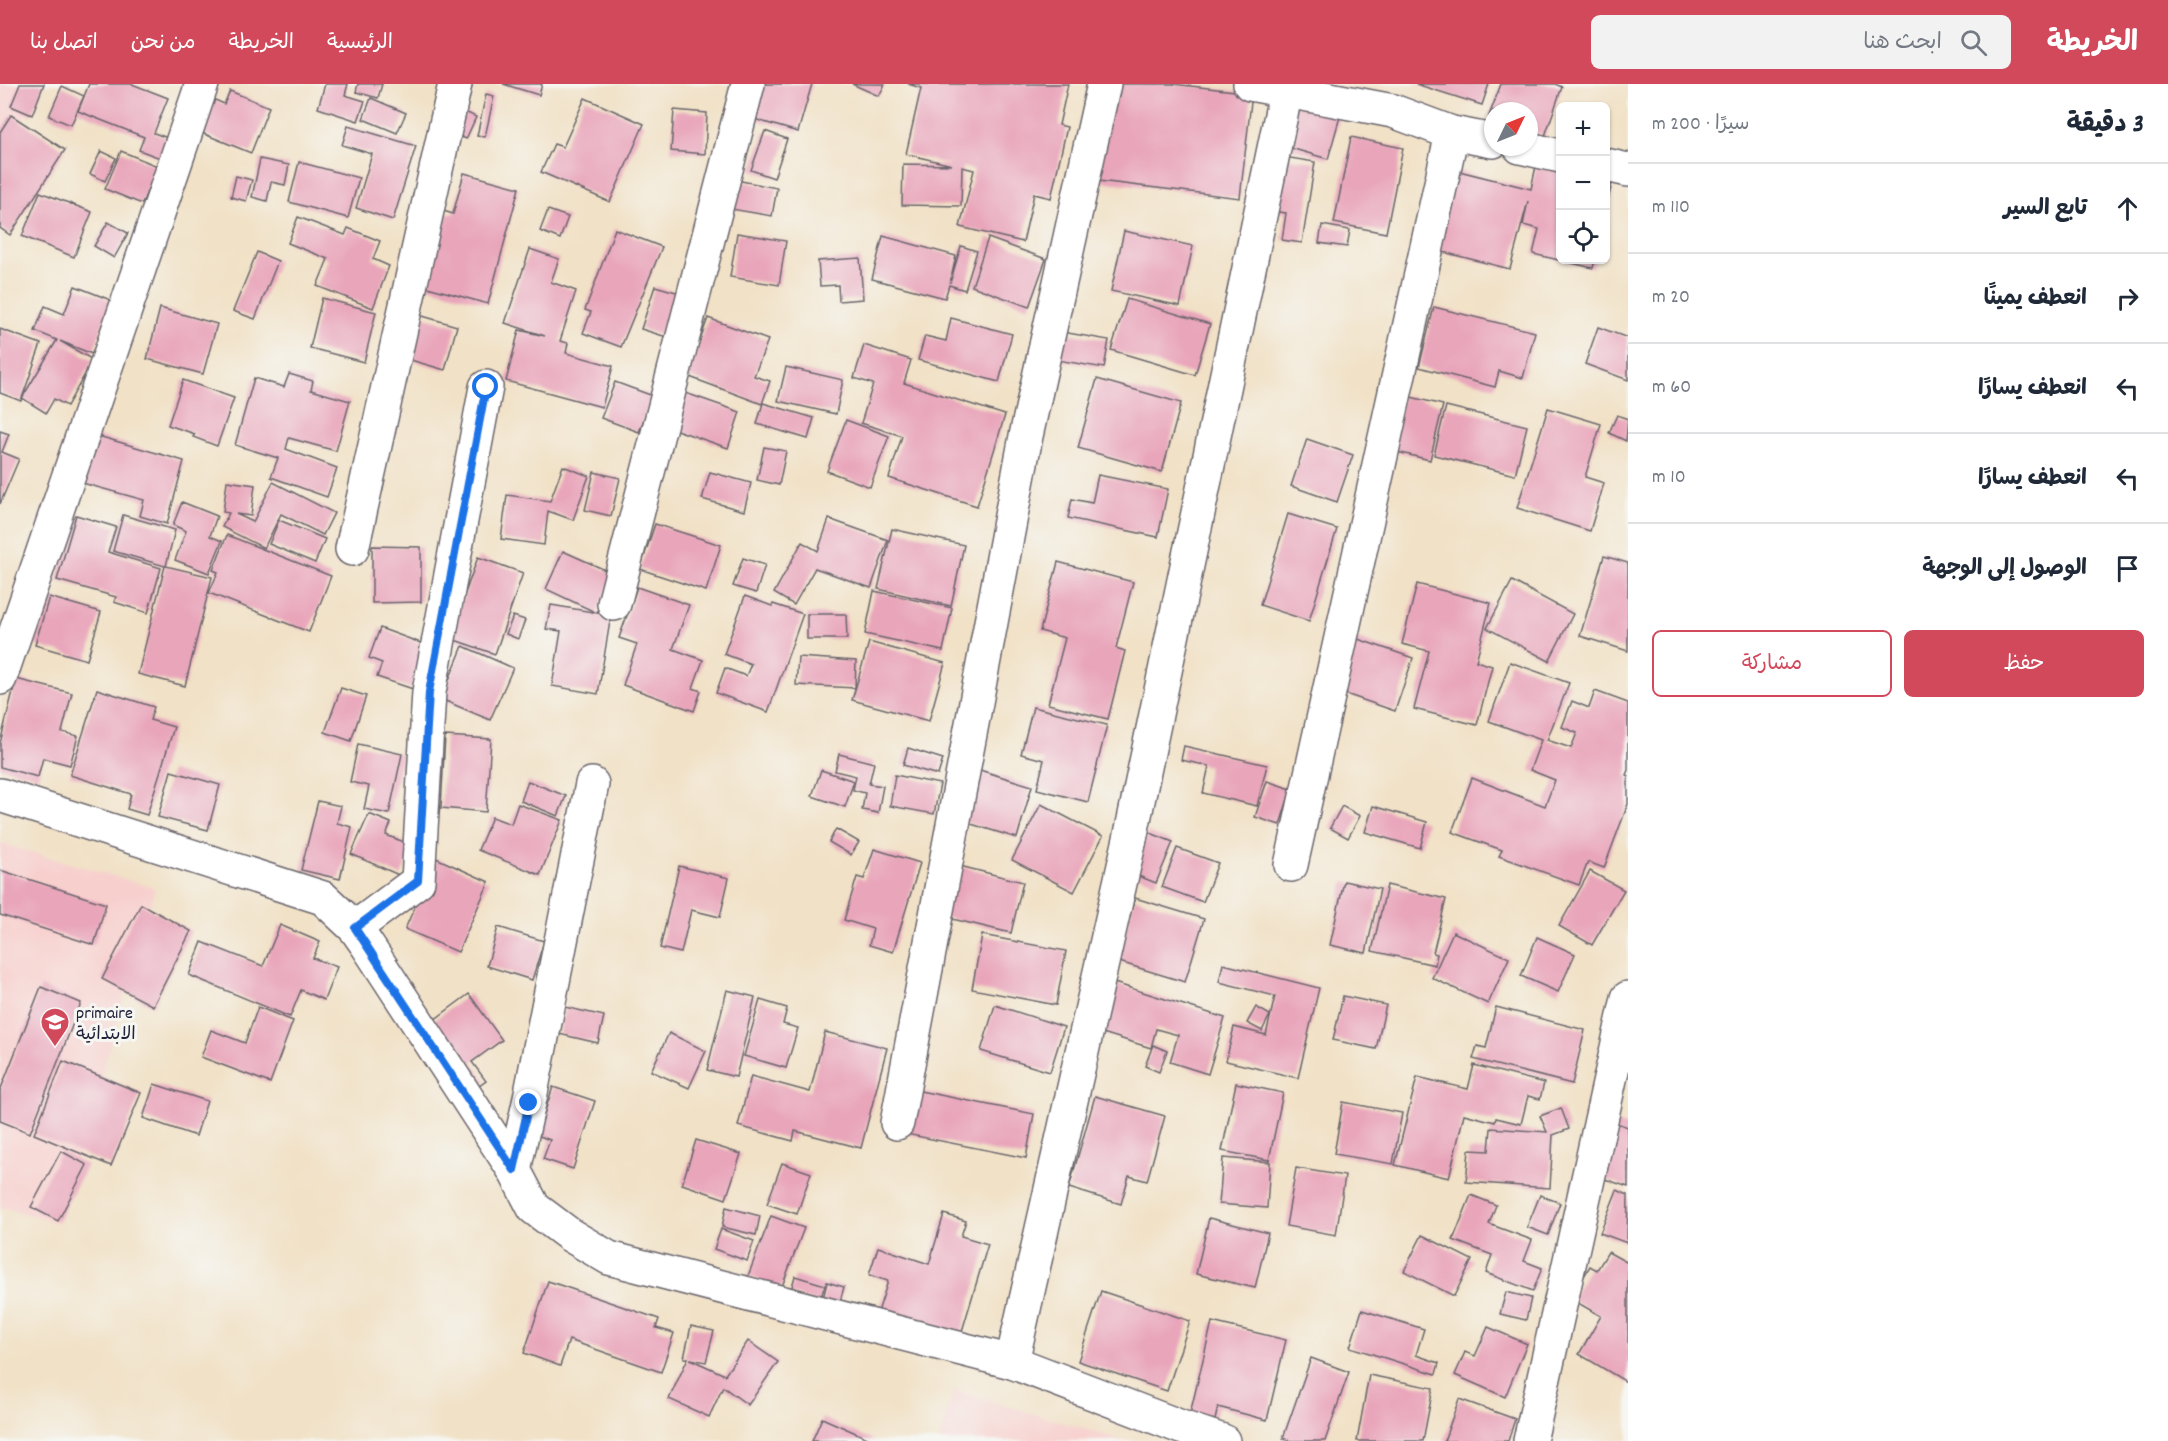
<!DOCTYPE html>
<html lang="ar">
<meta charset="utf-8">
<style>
body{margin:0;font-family:Dekko,"Playpen Sans Arabic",sans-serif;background:#f2f2f3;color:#1f2937;direction:rtl}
.controls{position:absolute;right:18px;top:18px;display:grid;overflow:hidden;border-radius:9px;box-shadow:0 2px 4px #0004}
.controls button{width:54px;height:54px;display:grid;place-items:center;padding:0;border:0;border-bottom:2px solid #e0e1e3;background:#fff;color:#1f2937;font:30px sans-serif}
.compass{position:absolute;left:1484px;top:18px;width:54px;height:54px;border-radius:50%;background:#fff;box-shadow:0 2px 4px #0004;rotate:47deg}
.stop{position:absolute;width:18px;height:18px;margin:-14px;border:4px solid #1a73e8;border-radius:50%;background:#fff}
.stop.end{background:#1a73e8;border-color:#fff;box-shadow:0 2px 6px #0008}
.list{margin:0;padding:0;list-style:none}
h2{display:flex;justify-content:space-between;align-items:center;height:78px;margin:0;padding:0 24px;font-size:26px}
h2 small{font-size:20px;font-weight:400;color:#747a83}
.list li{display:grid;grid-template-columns:39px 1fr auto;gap:18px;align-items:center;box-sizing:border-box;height:90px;padding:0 24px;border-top:2px solid #e0e1e3}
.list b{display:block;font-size:22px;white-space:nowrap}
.list em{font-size:20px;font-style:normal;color:#747a83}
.actions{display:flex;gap:12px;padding:18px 24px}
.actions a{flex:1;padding:14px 0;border:2px solid #d1495b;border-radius:9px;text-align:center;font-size:21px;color:#d1495b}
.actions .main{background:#d1495b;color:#fff}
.icon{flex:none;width:33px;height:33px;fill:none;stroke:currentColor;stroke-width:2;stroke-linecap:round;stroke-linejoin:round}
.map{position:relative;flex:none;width:1628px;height:1357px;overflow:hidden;direction:ltr}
header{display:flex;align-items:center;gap:36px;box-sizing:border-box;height:84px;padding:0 30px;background:#d1495b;color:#fff}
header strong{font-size:28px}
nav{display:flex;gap:33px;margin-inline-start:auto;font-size:21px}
.search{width:420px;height:54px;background:#f2f2f3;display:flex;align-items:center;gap:15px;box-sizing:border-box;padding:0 21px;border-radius:9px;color:#747a83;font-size:22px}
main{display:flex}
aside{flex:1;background:#fff}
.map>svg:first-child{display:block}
</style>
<header>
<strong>الخريطة</strong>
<div class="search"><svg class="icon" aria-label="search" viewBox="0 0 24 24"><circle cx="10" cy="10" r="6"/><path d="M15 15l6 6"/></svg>ابحث هنا</div>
<nav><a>الرئيسية</a><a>الخريطة</a><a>من نحن</a><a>اتصل بنا</a></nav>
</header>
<main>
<aside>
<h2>3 دقيقة<small>سيرًا · 200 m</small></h2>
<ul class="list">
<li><svg class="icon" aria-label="ahead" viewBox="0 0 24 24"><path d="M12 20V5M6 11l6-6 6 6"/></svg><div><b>تابع السير</b></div><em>110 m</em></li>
<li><svg class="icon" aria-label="right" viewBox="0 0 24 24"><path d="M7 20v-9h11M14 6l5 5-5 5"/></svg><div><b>انعطف يمينًا</b></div><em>20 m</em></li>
<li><svg class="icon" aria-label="left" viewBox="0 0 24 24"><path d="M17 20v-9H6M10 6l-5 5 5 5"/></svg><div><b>انعطف يسارًا</b></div><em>60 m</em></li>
<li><svg class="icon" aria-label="left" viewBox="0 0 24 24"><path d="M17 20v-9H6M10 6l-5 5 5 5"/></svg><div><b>انعطف يسارًا</b></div><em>10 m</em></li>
<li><svg class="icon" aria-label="arrive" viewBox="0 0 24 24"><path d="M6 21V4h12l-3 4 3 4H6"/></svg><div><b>الوصول إلى الوجهة</b></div></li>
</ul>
<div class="actions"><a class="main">حفظ</a><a>مشاركة</a></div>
</aside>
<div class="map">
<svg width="1628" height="1357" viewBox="0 0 1628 1357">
<rect width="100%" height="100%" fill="#f6f6f2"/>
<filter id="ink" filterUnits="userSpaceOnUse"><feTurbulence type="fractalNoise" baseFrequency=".0167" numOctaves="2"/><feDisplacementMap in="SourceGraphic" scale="12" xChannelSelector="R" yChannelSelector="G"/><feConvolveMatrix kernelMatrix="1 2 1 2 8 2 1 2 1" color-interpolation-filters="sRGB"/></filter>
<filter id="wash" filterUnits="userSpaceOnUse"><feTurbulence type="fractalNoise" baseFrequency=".008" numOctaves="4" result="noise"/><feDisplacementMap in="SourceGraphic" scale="24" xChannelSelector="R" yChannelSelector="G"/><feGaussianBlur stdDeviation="1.35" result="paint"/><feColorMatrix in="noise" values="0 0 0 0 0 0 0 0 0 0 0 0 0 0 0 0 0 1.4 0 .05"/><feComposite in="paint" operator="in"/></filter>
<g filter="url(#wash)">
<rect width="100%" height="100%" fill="#f1e1c6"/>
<g fill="#f7d0ce">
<polygon points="0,0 34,0 29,27 0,58"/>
<polygon points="0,759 155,804 59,1139 0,1123"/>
<polygon points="954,1306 1125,1357 939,1357"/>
</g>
<g id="blocks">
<g fill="#e9a6bb">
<polygon points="20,0 44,0 32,31 11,22"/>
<polygon points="89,0 132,0 168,14 154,49 176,57 168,77 139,66 144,53 78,27"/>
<polygon points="325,0 348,0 345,11 365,17 358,37 318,24"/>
<polygon points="358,0 382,0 378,14 356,8"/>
<polygon points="503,0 542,0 539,11"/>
<polygon points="757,0 812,0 798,48 747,33"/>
<polygon points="852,0 885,0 879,12"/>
<polygon points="908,0 1068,0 1059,41 1067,43 1051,114 1034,110 1023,158 960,143 974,86 962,83 961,122 902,121 903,80 952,81 906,70 921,4"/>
<polygon points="1111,0 1173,0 1252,9 1240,114 1099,97"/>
<polygon points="1416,0 1489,0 1482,21"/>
<polygon points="1501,0 1555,0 1562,3 1545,52 1529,47 1529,27 1493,27 1493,34 1489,32"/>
<polygon points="62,2 84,12 71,41 49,32"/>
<polygon points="230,7 269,23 251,69 197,47 211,14 224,20"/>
<polygon points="486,10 494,12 485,53 477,52"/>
<polygon points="371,14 406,29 397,49 363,35"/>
<polygon points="585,14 644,40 610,118 541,88 554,60 563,63"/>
<polygon points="1290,15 1341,29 1328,75 1277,60"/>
<polygon points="461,26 476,33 466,55 451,48"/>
<polygon points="674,26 707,29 705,70 671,67"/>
<polygon points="11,31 65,66 10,151 0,144 0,48"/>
<polygon points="348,42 416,62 393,136 356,124 372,70 342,61"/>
<polygon points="765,47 787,55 774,94 751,86"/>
<polygon points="1351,53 1403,64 1386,149 1334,139"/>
<polygon points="101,67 116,74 105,97 90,90"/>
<polygon points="121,67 157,82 142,120 105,105"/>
<polygon points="1272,71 1315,78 1302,159 1282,156 1286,129 1263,126"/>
<polygon points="260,75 289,81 285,101 271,98 267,117 252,113"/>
<polygon points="299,78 359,94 348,134 289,118"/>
<polygon points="1536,82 1560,88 1560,176 1595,176 1593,184 1533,170 1539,145 1523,141 1528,117 1510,185 1431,165 1451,85 1531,105"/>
<polygon points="464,89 519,104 488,220 417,200 437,125 453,130"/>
<polygon points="236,92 252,96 246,117 231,113"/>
<polygon points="736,96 777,104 772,132 731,125"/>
<polygon points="1606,98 1612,99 1606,125"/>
<polygon points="40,108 92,128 74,173 22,152"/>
<polygon points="548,126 568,133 560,155 540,147"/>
<polygon points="298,133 345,151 348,144 380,157 373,175 389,182 373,224 317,202 328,175 288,159"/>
<polygon points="108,138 128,149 114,174 94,162"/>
<polygon points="1322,141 1350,146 1347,163 1319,159"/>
<polygon points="615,145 662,163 621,263 583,249 591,228 585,226"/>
<polygon points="1124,147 1193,162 1180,222 1111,207"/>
<polygon points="737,149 786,157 779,201 730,193"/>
<polygon points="883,152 956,172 950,199 961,162 977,167 965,206 949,201 945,214 872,195"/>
<polygon points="988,154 1046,175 1029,223 972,202"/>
<polygon points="530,165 559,175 551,198 576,207 560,257 568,259 566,269 613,282 602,323 506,297 519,246 545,252 505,239"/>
<polygon points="257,168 278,177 255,235 233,227"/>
<polygon points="860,174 863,215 839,217 838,201 820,202 818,177"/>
<polygon points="75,202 113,217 92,270 60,257 93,276 67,322 54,315 46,329 22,314 57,256 35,247 45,222 64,230"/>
<polygon points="655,202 687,211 673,255 641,245"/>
<polygon points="322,214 376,228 364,278 310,264"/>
<polygon points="1127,215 1210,240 1195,291 1111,266"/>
<polygon points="1434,223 1535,248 1523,294 1499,287 1495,303 1419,283"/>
<polygon points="160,224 217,240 203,290 147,275"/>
<polygon points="419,231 457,242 445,286 407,275"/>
<polygon points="708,234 768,256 754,292 770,297 762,320 687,292"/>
<polygon points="951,234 1012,250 999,298 918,276 925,252 946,257"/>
<polygon points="1598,243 1628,254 1628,296 1585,280"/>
<polygon points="0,245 41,260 21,317 0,309"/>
<polygon points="1056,247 1109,256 1104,284 1051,275"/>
<polygon points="864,261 911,276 904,299 1005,331 977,422 889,394 902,352 861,339 873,300 854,294"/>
<polygon points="786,283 843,296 836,330 778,317"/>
<polygon points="289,290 313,297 311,306 350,317 336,367 289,354 286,365 337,384 327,413 271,393 278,374 235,361 254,294 284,303"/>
<polygon points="1097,295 1181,319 1162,388 1078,364"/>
<polygon points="183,296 234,314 217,362 193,353 195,350 168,341"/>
<polygon points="615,298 653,312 639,348 601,334"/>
<polygon points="674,305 740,328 728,364 662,341"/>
<polygon points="1403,311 1443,321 1430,376 1389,366"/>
<polygon points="763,319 814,334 808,355 757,340"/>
<polygon points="1446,322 1527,342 1515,391 1434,371"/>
<polygon points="1548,324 1601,340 1585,393 1604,399 1590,447 1517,424"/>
<polygon points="1617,331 1628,335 1626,357 1609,349"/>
<polygon points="846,336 889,352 870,403 827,387"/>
<polygon points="0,347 9,350 2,368 19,375 0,420"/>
<polygon points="88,349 184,377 167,440 140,432 144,416 75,397"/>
<polygon points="1307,355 1353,371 1337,418 1291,402"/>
<polygon points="764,363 786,367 779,401 757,396"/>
<polygon points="563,382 589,392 573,436 548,427 544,461 501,455 507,411 550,417"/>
<polygon points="594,388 620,394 611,432 585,426"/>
<polygon points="710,388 751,399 744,427 702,415"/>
<polygon points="1098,391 1168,405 1158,453 1068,434 1072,415 1092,419"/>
<polygon points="227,397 255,401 251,432 236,430 253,438 273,398 334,429 323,451 281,430 264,464 222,443 229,429 223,428"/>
<polygon points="182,418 217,432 210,452 222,457 209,489 175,476 186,447 173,441"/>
<polygon points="1288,430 1337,445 1309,537 1260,521"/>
<polygon points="76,431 116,443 108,468 161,484 148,529 114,518 116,513 57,496"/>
<polygon points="123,431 175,446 166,482 212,493 185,602 138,590 165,482 113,467"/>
<polygon points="829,435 888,456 871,504 815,484 794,521 774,509 802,458 818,467"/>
<polygon points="279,436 325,455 315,479 269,460"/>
<polygon points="655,440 721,461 706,507 640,485"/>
<polygon points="892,445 964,461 951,522 878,505"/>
<polygon points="227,451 331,492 309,548 209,509 218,488 213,486"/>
<polygon points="372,462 421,463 421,518 372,519"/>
<polygon points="563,467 614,490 597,529 546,505"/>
<polygon points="1604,472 1628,479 1628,567 1580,552"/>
<polygon points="478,473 523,489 495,570 449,554"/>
<polygon points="743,474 765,481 756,509 733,502"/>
<polygon points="1058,478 1133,498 1116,564 1125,567 1108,635 1048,620 1065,554 1040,547"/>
<polygon points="1512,497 1573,530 1549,577 1487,544"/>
<polygon points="1417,500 1491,519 1476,577 1492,582 1477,641 1414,625 1429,567 1402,560"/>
<polygon points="637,503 689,521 673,565 703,576 693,604 701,607 694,627 623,601 637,560 619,554"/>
<polygon points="874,507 952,524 943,567 865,550"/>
<polygon points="745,512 772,522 773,520 803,530 768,628 716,609 725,584 746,592 751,580 724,570"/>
<polygon points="49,513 101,528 87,576 35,561"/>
<polygon points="551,521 611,531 598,610 552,602 561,547 546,545"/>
<polygon points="807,530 846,530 847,555 807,555"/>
<polygon points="513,532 525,536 518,555 506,550"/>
<polygon points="380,544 429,562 413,605 377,593 382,579 369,574"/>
<polygon points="1352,553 1413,574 1395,627 1334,606"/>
<polygon points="869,558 945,579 929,637 852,616"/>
<polygon points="463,562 513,584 490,636 441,615"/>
<polygon points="798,573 856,577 855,604 796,601"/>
<polygon points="1510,578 1569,599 1547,656 1571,664 1577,649 1562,643 1572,617 1589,624 1595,607 1628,619 1628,686 1626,691 1628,692 1628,720 1604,784 1588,778 1579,801 1499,772 1502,766 1452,748 1472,694 1545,722 1555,696 1530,686 1541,656 1489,637"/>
<polygon points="16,595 72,609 62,648 78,652 70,681 43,674 38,693 0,683 0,659"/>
<polygon points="341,604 366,612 351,657 325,648"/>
<polygon points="97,605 154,623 150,636 174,643 147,731 127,725 131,710 70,691"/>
<polygon points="1033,623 1107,641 1088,718 1037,705 1044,676 1021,670"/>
<polygon points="445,652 491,655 486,728 441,724"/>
<polygon points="358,660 402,670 389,730 364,725 369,702 350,698"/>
<polygon points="1184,662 1267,681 1257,722 1203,709 1209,682 1181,676"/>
<polygon points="908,664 943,675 938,691 903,681"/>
<polygon points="839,670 874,679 869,700 883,702 878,729 862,726 865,709 853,706 856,692 835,687"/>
<polygon points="973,684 1032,702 1017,754 958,736"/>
<polygon points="821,686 854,697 845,723 812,712"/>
<polygon points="171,687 220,701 208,746 158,733"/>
<polygon points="895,691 940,700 934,730 890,722"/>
<polygon points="528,697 566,712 558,732 521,717"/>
<polygon points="1267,697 1291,705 1280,741 1255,733"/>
<polygon points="318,717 341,722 337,739 352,743 340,795 301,786"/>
<polygon points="518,720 562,736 540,791 478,766 492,733 511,740"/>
<polygon points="1041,720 1103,752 1074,808 1012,776"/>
<polygon points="1342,722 1360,732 1348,754 1330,744"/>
<polygon points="1373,722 1427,738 1420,764 1365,748"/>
<polygon points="369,730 391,739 386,751 414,762 401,792 351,770"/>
<polygon points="836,745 859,758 851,771 829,758"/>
<polygon points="1148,748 1173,758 1156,799 1131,789"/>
<polygon points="1177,764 1218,779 1203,818 1162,803"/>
<polygon points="874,765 920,779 893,868 869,861 873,845 844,836 857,793 864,795"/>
<polygon points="436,774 489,798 458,868 405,845"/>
<polygon points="956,781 1023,798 1011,849 944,833"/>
<polygon points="679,782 729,794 720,833 691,826 681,869 660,864"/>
<polygon points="0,786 106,820 94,861 0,831"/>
<polygon points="1590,787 1624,806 1592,861 1559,842"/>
<polygon points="1344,797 1380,805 1366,869 1330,861"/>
<polygon points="1387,801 1446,815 1433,869 1437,870 1435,881 1372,867"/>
<polygon points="1135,814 1204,835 1185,898 1116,877"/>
<polygon points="141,820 191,847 153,922 102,895"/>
<polygon points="280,841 320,858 313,874 337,883 324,916 301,906 290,933 189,891 202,858 263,882"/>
<polygon points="498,843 544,857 532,896 487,882"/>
<polygon points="1453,848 1509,874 1488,920 1432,894"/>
<polygon points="982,851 1066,867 1056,921 972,905"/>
<polygon points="1537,853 1575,870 1558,908 1521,892"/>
<polygon points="1223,880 1319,904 1298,994 1226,977 1234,943 1266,951 1275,912 1219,898"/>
<polygon points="1108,897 1225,934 1208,990 1170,978 1178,951 1156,945 1151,964 1093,946"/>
<polygon points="41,903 81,919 30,1049 0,1037 0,1007"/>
<polygon points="727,906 755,913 736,993 707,986"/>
<polygon points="469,910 502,956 472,978 486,997 471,1008 434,936"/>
<polygon points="1343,912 1386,921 1376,965 1333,956"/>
<polygon points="760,916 787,924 783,940 798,944 786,984 744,972"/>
<polygon points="995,921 1064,943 1050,988 981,967"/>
<polygon points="258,923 293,937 270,999 201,973 211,946 245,959"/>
<polygon points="565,923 604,932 598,959 559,950"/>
<polygon points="1256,923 1270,931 1262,947 1247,939"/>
<polygon points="1496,923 1585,946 1572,1000 1473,975 1477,962 1486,964"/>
<polygon points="825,948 887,964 861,1064 795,1047 793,1057 738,1042 751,992 810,1008"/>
<polygon points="669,949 706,967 689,1004 651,987"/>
<polygon points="1153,961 1167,967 1159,988 1145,982"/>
<polygon points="63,977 141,1009 111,1082 34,1050"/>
<polygon points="1474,981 1544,999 1540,1015 1528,1012 1521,1040 1496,1034 1495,1038 1464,1030 1449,1094 1395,1081 1417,993 1468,1005"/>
<polygon points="1236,999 1283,1009 1269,1076 1222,1067"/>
<polygon points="154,1000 207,1017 196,1052 143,1034"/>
<polygon points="553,1003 595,1017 573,1085 543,1075 550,1056 537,1051"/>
<polygon points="915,1006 1034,1030 1026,1074 906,1050"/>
<polygon points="1095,1012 1165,1032 1147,1097 1129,1092 1121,1120 1069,1104"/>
<polygon points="1343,1018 1402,1029 1393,1080 1334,1070"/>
<polygon points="1561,1024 1569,1045 1553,1051 1550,1104 1466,1098 1469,1066 1489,1067 1491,1044 1547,1048 1540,1032"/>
<polygon points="1608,1036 1628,1043 1628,1103 1590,1090"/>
<polygon points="696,1056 741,1070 726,1115 682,1100"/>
<polygon points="61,1067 87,1081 58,1137 31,1123"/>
<polygon points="1223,1074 1270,1078 1267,1124 1219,1120"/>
<polygon points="782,1079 811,1089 797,1130 767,1120"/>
<polygon points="1296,1084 1345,1092 1336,1151 1286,1142"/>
<polygon points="1617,1106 1628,1111 1627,1159 1600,1149"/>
<polygon points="1471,1111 1496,1121 1489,1140 1532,1156 1524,1177 1542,1184 1533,1207 1486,1189 1492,1171 1453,1156"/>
<polygon points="1540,1111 1560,1119 1548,1151 1527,1143"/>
<polygon points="726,1123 760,1132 756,1151 722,1143"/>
<polygon points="944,1130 966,1137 961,1152 988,1160 960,1254 878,1228 888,1197 869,1191 878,1163 929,1180"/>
<polygon points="771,1132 804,1144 781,1205 748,1192"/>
<polygon points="1209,1134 1268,1149 1255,1204 1196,1190"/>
<polygon points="721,1145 754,1157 747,1177 714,1165"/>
<polygon points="1422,1151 1472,1176 1454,1212 1404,1187"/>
<polygon points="1608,1168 1628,1179 1628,1299 1579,1270 1601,1232 1571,1215 1590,1182 1597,1186"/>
<polygon points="795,1192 825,1201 819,1219 790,1210"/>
<polygon points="548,1197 659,1235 656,1244 674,1249 661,1288 569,1256 560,1282 524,1269"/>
<polygon points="827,1198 844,1203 837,1228 821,1223"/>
<polygon points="1101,1207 1190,1237 1167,1307 1078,1277"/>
<polygon points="1506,1208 1531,1214 1526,1236 1500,1230"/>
<polygon points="1362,1226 1424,1245 1416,1271 1439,1279 1436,1290 1350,1263"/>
<polygon points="1212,1238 1286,1256 1267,1336 1218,1323 1215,1336 1190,1330"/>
<polygon points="691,1242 714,1247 706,1278 690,1275 725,1291 748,1257 778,1278 748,1321 723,1303 709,1333 669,1315 688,1274 684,1274"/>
<polygon points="1488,1243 1527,1260 1505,1313 1455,1291 1465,1268 1475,1272"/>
<polygon points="1311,1274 1349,1288 1325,1357 1290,1357 1283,1354"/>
<polygon points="1369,1291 1433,1304 1423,1357 1357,1357"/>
<polygon points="1459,1315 1515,1335 1508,1357 1444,1357"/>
<polygon points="822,1334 874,1357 812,1357"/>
</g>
</g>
</g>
<g filter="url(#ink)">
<use href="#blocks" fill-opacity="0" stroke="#6a656c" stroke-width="1.5"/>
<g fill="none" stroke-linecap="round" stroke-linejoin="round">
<g stroke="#6a656c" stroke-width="36">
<g id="minor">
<polyline points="1250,0 1393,27 1452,49 1493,57"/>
<polyline points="1520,63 1560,72"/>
<polyline points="1606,81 1628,86"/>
<polyline points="352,465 455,0"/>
<polyline points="614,520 748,0"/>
<polyline points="0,594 202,0"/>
<polyline points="0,711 323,814 355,844 367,861 514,1086 534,1124 570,1151 609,1174 1012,1278 1181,1343 1223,1357"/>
<polyline points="1291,781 1452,49"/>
<polyline points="355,844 418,797 429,608 486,303"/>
<polyline points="897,1039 1026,352 1104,0"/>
<polyline points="514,1086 529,1019 592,700"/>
<polyline points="1012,1278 1130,755 1286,7"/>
<polyline points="1530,1357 1628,914"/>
</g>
</g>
<use href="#minor" stroke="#fff" stroke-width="33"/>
</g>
</g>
<g fill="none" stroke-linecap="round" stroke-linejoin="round" filter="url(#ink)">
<polyline stroke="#1a73e8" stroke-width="8" points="486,303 429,608 418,797 355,844 514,1086 529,1019"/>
</g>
<defs>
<g id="school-pin" transform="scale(1.5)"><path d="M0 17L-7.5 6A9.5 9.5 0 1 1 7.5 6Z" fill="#d1495b" stroke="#f6f6f2"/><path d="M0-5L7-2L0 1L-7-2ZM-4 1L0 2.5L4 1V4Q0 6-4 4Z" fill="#fff"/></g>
</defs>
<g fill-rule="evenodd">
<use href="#school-pin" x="55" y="938"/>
</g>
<g text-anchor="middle" stroke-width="6" stroke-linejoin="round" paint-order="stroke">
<g font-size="18" fill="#22223b" stroke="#f6f6f2" text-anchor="start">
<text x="76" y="934">primaire<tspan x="76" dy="21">الابتدائية</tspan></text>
</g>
</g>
</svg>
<div class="controls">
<button>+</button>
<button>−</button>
<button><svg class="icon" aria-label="locate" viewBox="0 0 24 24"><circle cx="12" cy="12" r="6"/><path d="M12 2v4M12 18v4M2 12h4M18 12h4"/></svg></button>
</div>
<svg class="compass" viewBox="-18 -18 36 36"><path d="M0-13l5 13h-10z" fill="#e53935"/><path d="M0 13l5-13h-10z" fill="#747a83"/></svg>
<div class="stop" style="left:486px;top:303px"></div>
<div class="stop end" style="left:529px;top:1019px"></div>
</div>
</main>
